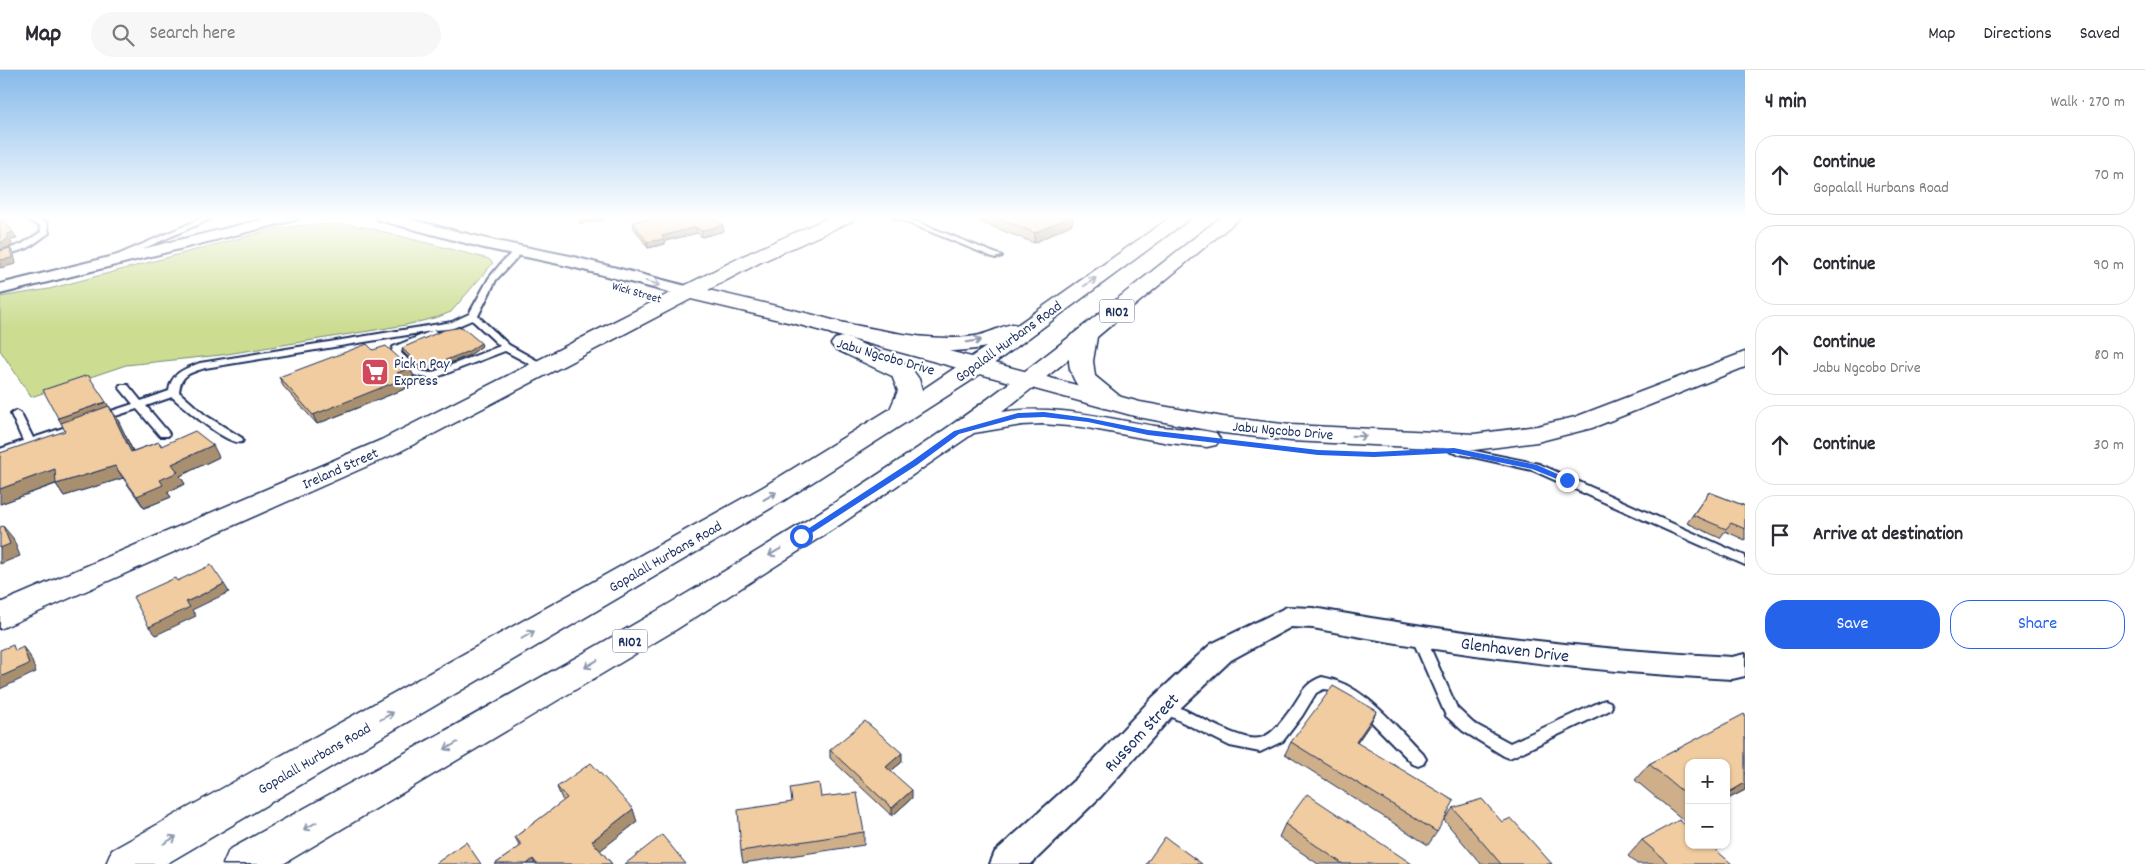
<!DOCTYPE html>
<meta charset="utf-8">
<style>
body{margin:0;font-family:Dekko,sans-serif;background:#f7f7f7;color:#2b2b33}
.controls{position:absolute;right:15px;bottom:15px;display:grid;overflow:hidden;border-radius:10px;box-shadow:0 1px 4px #0004}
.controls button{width:45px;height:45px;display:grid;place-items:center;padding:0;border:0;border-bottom:1px solid #e1e1e2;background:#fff;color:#2b2b33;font:25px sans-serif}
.stop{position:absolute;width:15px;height:15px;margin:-11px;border:4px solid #2563eb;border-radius:50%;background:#fff}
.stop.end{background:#2563eb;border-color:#fff;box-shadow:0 1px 5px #0008}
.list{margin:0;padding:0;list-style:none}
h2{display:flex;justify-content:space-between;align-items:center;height:65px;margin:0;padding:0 20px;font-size:21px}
h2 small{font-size:16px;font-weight:400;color:#7c7c81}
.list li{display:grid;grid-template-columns:32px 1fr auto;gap:15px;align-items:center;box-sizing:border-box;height:80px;margin:0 10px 10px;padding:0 10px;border:1px solid #e1e1e2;border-radius:20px}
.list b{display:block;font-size:19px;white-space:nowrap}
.list p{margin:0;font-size:16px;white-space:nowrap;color:#7c7c81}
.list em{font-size:16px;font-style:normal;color:#7c7c81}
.actions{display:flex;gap:10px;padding:15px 20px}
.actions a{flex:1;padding:11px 0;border:1px solid #2563eb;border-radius:20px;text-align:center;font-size:18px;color:#2563eb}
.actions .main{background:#2563eb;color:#fff}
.icon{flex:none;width:28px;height:28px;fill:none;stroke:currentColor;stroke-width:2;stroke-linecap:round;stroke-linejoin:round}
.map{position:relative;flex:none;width:1745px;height:794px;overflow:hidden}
header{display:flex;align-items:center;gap:30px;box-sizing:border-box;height:70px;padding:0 25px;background:#fff;border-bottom:1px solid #e1e1e2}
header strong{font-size:24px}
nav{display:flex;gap:28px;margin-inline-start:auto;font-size:18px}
.search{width:350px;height:45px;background:#f7f7f7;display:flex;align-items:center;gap:12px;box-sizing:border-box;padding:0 18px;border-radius:28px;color:#7c7c81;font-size:19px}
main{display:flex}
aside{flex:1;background:#fff}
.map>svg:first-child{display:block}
</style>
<header>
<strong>Map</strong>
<div class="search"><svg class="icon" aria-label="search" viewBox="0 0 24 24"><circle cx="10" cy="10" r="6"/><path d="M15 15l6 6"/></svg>Search here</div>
<nav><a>Map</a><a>Directions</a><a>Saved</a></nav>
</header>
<main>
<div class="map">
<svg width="1745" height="794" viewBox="0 0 1745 794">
<rect width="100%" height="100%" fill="#fff"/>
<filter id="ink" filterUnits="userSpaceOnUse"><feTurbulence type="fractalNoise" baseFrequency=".02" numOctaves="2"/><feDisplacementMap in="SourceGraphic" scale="10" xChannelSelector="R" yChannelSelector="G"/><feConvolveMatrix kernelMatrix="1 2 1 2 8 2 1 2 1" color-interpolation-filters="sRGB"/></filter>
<g filter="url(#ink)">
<polygon fill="#ccdd91" stroke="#748678" points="347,154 369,158 489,189 493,193 451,242 438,247 406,255 221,285 126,295 31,327 0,280 0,227 49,219 274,159 306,155"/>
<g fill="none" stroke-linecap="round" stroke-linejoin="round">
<g stroke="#1b2f5e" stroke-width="4">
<g id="lane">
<polygon points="22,147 32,147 47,153 49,163 28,178 0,187 0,182 22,174 41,162 40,156"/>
<polygon points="205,147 215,147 113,192 106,190"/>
<polygon points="894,147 905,147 1002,186 995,188"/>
<path d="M518 177 525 179 496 210 478 246 509 275 545 295 547 297 545 299H539L505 281 432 309 414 305 393 286 391 284 393 277 432 261 205 298C190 303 181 304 179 322L205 345 242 368 243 370 242 372C227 376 184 337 172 327L146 336 168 362 169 364 168 366H160L137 339 100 351 95 348 96 346 133 334 119 317 120 315H128L141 331 169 321C171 303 184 299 200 293L452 252 469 244 489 208 502 192ZM472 250 500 276 431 303 420 301 401 283 402 279 436 265 438 263 433 260 451 259Z"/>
<polygon points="16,341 21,344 33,368 78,353 83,356 82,358 0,386 0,379 23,371 11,344"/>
<polygon points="1455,377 1539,394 1745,486 1745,495 1532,400 1451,382 1449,380"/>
<polygon points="1418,561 1423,562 1425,566 1457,638 1473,653 1510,673 1600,632 1605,630 1610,632 1612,636 1610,640 1514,686 1509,688 1504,686 1463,661 1446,646 1411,566 1413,562"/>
<path d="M1322 607C1364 614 1395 656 1423 684L1426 689 1423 694 1418 696 1413 694 1351 631 1332 620 1324 619 1316 623 1302 646 1283 671 1260 682 1230 676 1158 640 1156 636 1158 632 1163 630C1186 638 1239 673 1260 668 1274 664 1282 650 1291 639 1302 624 1303 614 1322 607Z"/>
</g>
</g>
<g stroke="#1b2f5e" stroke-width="4">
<g id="street">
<polygon points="272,147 298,147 295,150 0,224 0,214"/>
<polygon points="376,147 401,147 491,170 570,186 694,218 697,222 694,226 688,227 568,196 484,178 379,150"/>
<path d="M1287 537 1313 538C1452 563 1591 580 1732 587L1745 584V606L1732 609C1591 602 1452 585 1313 558L1291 557 1231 590 1173 645 1101 726 1031 794H990L995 782 1079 706 1153 627 1211 574Z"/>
</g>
</g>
<g stroke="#1b2f5e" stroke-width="3">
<polygon id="secondary" points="830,147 854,147 852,151 759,193 708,220 810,244 1140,332 1223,347 1291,355 1474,364 1537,356 1575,347 1745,282 1745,297 1592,358 1537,372 1474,380 1291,371 1223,363 1138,347 796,254 691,229 399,382 0,559 0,533 381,370 745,185"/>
</g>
<g stroke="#1b2f5e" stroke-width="3">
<g id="primary">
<path d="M1171 147H1192L969 312 783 431 166 794H106L112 780 763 417 890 339 898 321 892 306 835 279 831 274 835 269 843 267 851 269 910 296 919 309 922 320 986 277C936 288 880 276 831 264L828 259 831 254 839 252C882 260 931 273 975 266 988 264 999 257 1012 254L1017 255Z"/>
<path d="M1221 147H1241L1097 267 1093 291 1095 306 1128 333 1124 338C1099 345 1068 315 1069 289L1002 342C1055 334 1103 348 1155 356 1175 359 1196 358 1216 363L1220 369 1216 375 1207 377 1169 373 1082 357 1042 354 1022 355 974 363 841 454 677 559 283 794H223L229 780C470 646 717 517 944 360 1040 294 1129 218 1221 147Z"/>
</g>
</g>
<use href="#lane" fill="#fff" fill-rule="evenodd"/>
<use href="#street" fill="#fff" fill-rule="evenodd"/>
<use href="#secondary" fill="#fff" fill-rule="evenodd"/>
<use href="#primary" fill="#fff" fill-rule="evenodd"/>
</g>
<g fill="#ceaf8a" stroke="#1b2f5e">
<polygon points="976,147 1073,147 1072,154 1034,173 976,150"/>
<polygon points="653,150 724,161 702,167 697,163 665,171 665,174 648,178 634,158 633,152"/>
<polygon points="482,276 470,285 429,301 421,299 403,282 402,278"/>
<polygon points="410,298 414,307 404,311 407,318 317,354 283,316 279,307"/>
<polygon points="117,348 133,381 159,372 162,376 219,387 180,406 185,414 167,422 171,427 144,438 123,408 64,426 56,414 0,434"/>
<polygon points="1709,422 1745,436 1745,470 1725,461 1720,468 1687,453"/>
<polygon points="1745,645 1745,720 1726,730 1726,693 1689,693 1689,752 1687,753 1635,710 1649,694"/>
<polygon points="1370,654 1357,673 1437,762 1428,775 1285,684 1291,672"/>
<polygon points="830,680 902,692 891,701 912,728 892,746 830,688"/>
<polygon points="557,717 637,752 600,780 612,794 495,794 520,777 515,767 564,731 562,729"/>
<polygon points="821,727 864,762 864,775 743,793 741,781"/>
<polygon points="1453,738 1502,752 1552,794 1481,794 1444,750"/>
<polygon points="1285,754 1412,794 1318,794 1279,767"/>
<polygon points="1642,770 1732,794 1637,794 1628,786"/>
</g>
<g fill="#a88f70" stroke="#1b2f5e">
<polygon points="579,147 602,147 603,150 580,154"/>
<polygon points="1068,147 1073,147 1072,154 1034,173 1035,163"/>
<polygon points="723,155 724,161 702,167 701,161"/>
<polygon points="696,157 697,163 665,171 665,174 648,178 647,172 662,166"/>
<polygon points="13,162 17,169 11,170 12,176 0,180 0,173 7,164"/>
<polygon points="10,178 14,184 16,194 0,198 0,190"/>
<polygon points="481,273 482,276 470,285 429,301 428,297"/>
<polygon points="410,298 414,307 404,311 407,318 317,354 313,345 397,303"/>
<polygon points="106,332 111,340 63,356 58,348"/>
<polygon points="109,336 117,348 139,394 131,382"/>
<polygon points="213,375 219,387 180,406 185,414 167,422 171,427 144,438 137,426 160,410 172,394"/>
<polygon points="115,396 123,408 64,426 56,414"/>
<polygon points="55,399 63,411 0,434 0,419"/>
<polygon points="3,456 13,468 20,486 0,494 0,478"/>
<polygon points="224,514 229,522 192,540 196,546 156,565 149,557 186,532"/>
<polygon points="23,577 30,586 36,602 0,619 0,607"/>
<polygon points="1377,641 1370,654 1349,684 1356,672"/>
<polygon points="902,683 902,692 886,705 886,697"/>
<polygon points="1745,713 1745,720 1726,730 1726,724"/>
<polygon points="912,720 912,728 892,746 892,738"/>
<polygon points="633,739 637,752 597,783 592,771"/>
<polygon points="533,789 535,794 527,794"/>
</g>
<g fill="#f0cca0" stroke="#1b2f5e">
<polygon points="0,147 13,162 7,164 8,169 0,173"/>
<polygon points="666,147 712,147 723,155 701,161 696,157 662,166 664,169 647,172 633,152 652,148 653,150"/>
<polygon points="994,147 1068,147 1035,163"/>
<polygon points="10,178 12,188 0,190 0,181"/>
<polygon points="462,257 481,273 469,281 428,297 419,295 402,278 444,260"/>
<polygon points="367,274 373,280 386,276 410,298 397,303 403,309 313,345 279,307"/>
<polygon points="88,305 106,332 58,348 43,320"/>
<polygon points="109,336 131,382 159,372 161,376 195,361 213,375 172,394 178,402 160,410 163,415 137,426 115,396 56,414 55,399 0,419 0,383 65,361 61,353"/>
<polygon points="1709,422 1745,436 1745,459 1731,453 1726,459 1693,445"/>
<polygon points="3,456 10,474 0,478 0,457"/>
<polygon points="211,495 224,514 186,532 190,537 149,557 133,527 175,508 177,511"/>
<polygon points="13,575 15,581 23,577 29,594 0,607 0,580"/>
<polygon points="1333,616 1377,641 1356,672 1454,731 1437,762 1291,672"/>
<polygon points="1744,644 1745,645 1745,713 1726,724 1726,693 1689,693 1689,727 1649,694"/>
<polygon points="865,651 902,683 886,697 912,720 892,738 830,680"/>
<polygon points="591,693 633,739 592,771 612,794 537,794 533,789 527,794 495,794 522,775 515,767 567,728 557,717"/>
<polygon points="819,713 821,727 857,723 864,762 741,781 738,740 792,732 790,718"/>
<polygon points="1307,724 1412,794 1343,794 1285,754"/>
<polygon points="1482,729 1502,752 1511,748 1552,794 1501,794 1453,738"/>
<polygon points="1679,750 1689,758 1689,775 1710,775 1732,794 1669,794 1642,770"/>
<polygon points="662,765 686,794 625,794"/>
<polygon points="1165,767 1202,794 1146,794"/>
<polygon points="466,772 481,794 435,794"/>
</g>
<defs><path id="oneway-shaft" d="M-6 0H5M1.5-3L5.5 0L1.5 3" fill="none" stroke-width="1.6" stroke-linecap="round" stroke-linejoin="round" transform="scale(1.25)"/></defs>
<g stroke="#8d97ae">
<use href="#oneway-shaft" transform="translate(1090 212) rotate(-35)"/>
<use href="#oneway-shaft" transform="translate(653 213) rotate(15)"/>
<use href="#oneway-shaft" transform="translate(974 271) rotate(-10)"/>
<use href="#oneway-shaft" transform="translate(1359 366) rotate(2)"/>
<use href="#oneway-shaft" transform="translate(770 426) rotate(-31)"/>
<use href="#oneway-shaft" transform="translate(775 482) rotate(149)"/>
<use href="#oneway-shaft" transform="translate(528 565) rotate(-30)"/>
<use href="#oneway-shaft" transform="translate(591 594) rotate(149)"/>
<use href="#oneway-shaft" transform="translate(387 646) rotate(-30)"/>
<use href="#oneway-shaft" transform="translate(451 676) rotate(150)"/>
<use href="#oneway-shaft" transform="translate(310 756) rotate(150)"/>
<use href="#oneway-shaft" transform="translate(170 770) rotate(-30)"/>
</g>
</g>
<linearGradient id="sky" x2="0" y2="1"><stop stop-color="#86baea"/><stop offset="0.57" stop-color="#fff"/><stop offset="1" stop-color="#fff" stop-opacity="0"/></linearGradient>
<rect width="1745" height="258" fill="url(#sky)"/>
<polygon fill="#2563eb" points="1044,342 1088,348 1148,360 1318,380 1374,382 1454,378 1537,395 1571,410 1567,413 1532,399 1454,383 1374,387 1318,385 1148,365 1088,352 1044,347 1018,348 959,364 917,395 804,468 797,466 912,391 954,361 1018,343"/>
<defs>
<g id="supermarket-square" transform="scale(1.4375)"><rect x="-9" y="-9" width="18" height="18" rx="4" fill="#d1495b" stroke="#fff"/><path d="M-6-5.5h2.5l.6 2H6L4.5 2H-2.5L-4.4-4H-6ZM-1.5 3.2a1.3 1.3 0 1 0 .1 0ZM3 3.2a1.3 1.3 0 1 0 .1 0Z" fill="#fff"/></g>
</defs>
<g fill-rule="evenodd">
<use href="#supermarket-square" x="375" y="302"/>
</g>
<g text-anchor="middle" stroke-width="4.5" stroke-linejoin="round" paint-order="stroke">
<g font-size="12" fill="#1b2f5e" stroke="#fff">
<text transform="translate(637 222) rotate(16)" y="4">Wick Street</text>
</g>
<g fill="#fff" stroke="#5f6d8e" stroke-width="1">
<rect x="1099.5" y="229.5" width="35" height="23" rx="4"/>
<rect x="612.5" y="559.5" width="35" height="23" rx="4"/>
</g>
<g font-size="14" font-weight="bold" fill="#1b2f5e">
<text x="1117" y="246">R102</text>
<text x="630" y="576">R102</text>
</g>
<g font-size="15" fill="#1b2f5e" stroke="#fff">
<text transform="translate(1008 271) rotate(-36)" y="5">Gopalall Hurbans Road</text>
<text transform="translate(886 286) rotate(16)" y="5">Jabu Ngcobo Drive</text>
<text transform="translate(1283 360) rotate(5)" y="5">Jabu Ngcobo Drive</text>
<text transform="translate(340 398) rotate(-24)" y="5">Ireland Street</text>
<text transform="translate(665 486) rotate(-30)" y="5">Gopalall Hurbans Road</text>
<text transform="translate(314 688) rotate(-30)" y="5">Gopalall Hurbans Road</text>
</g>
<g font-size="15" fill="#1b2f5e" stroke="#fff" text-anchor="start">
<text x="394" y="298">Pick n Pay<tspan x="394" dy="17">Express</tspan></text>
</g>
<g font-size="18" fill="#1b2f5e" stroke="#fff">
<text transform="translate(1515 579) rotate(7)" y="6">Glenhaven Drive</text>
<text transform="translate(1141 662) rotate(-47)" y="6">Russom Street</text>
</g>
</g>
</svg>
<div class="controls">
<button>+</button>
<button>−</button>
</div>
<div class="stop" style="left:801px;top:466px"></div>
<div class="stop end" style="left:1567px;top:410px"></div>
</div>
<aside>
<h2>4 min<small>Walk · 270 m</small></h2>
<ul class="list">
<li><svg class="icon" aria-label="ahead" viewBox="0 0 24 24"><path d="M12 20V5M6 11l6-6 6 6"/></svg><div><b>Continue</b><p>Gopalall Hurbans Road</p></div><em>70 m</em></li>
<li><svg class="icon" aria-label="ahead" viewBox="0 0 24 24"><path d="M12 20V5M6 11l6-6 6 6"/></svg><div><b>Continue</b></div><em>90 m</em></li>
<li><svg class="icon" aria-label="ahead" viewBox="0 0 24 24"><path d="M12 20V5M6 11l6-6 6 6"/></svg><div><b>Continue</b><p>Jabu Ngcobo Drive</p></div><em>80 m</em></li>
<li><svg class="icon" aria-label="ahead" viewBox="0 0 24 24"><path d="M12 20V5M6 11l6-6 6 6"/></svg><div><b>Continue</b></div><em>30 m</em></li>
<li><svg class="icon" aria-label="arrive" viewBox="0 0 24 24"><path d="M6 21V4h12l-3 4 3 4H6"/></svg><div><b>Arrive at destination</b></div></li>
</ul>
<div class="actions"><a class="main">Save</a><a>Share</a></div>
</aside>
</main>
